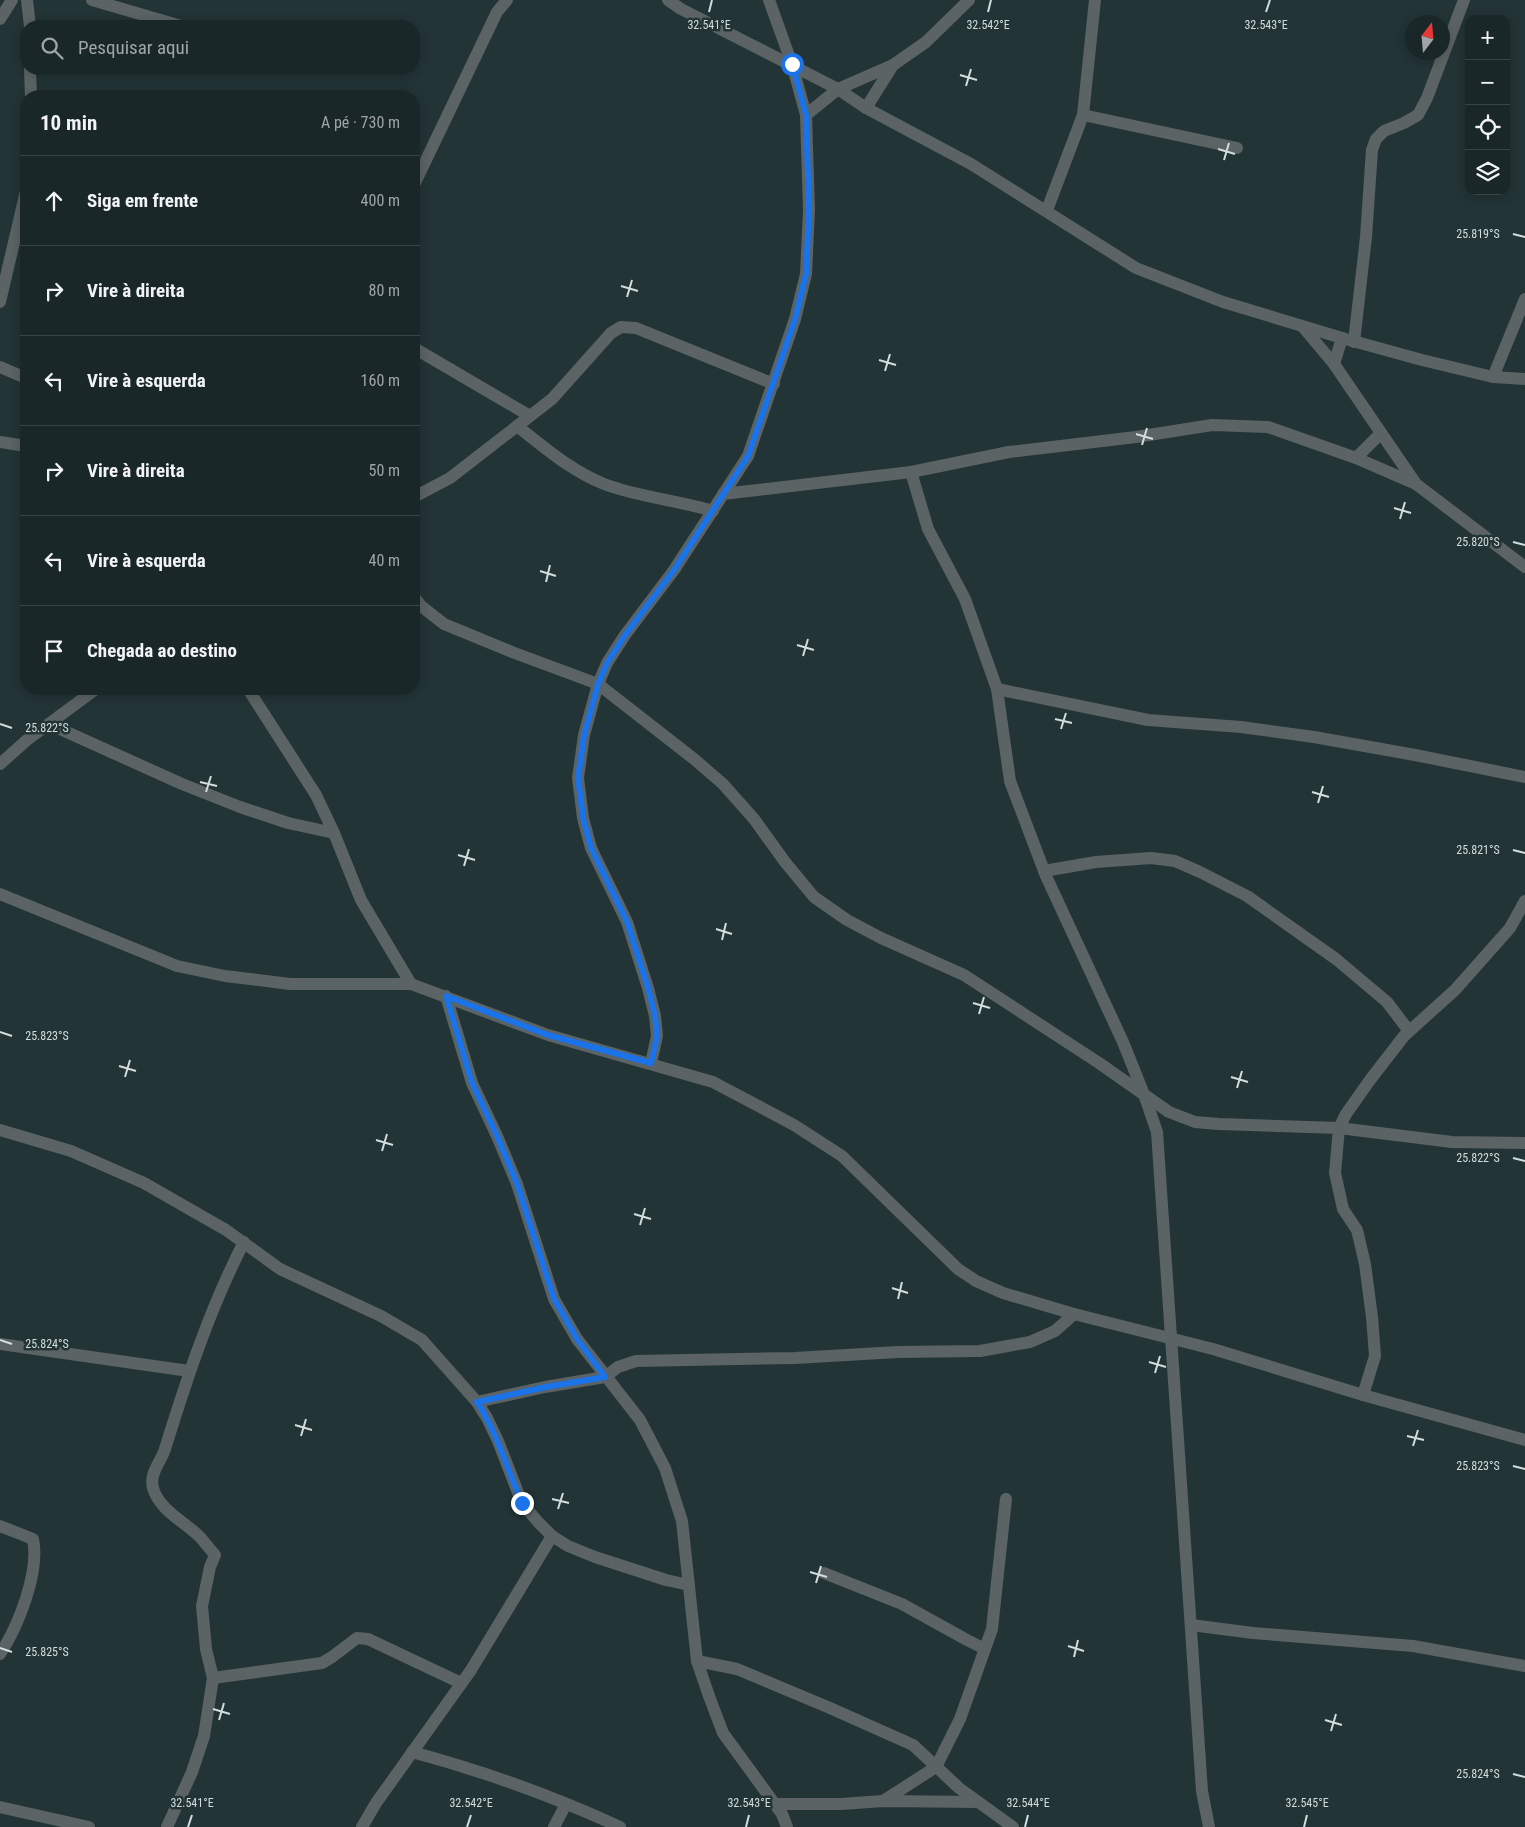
<!DOCTYPE html>
<html lang="pt">
<meta charset="utf-8">
<style>
body{margin:0;font-family:"Roboto Condensed",sans-serif;background:#232f30;color:#f1f3f6}
.controls{position:absolute;right:15px;top:15px;display:grid;overflow:hidden;border-radius:10px;box-shadow:0 2px 12px #0003}
.controls button{width:45px;height:45px;display:grid;place-items:center;padding:0;border:0;border-bottom:1px solid #384445;background:#1a2728;color:#f1f3f6;font:25px sans-serif}
.compass{position:absolute;left:1405px;top:15px;width:45px;height:45px;border-radius:50%;background:#1a2728;box-shadow:0 2px 12px #0003;rotate:16deg}
.stop{position:absolute;width:15px;height:15px;margin:-11px;border:4px solid #1a73e8;border-radius:50%;background:#fff}
.stop.end{background:#1a73e8;border-color:#fff;box-shadow:0 1px 5px #0008}
.list{margin:0;padding:0;list-style:none}
h2{display:flex;justify-content:space-between;align-items:center;height:65px;margin:0;padding:0 20px;font-size:21px}
h2 small{font-size:16px;font-weight:400;color:#9fa5a8}
.list li{display:grid;grid-template-columns:32px 1fr auto;gap:15px;align-items:center;box-sizing:border-box;height:90px;padding:0 20px;border-top:1px solid #384445}
.list b{display:block;font-size:19px;white-space:nowrap}
.list em{font-size:16px;font-style:normal;color:#9fa5a8}
.icon{flex:none;width:28px;height:28px;fill:none;stroke:currentColor;stroke-width:2;stroke-linecap:round;stroke-linejoin:round}
.map{position:relative;flex:none;width:1525px;height:1827px;overflow:hidden}
.search{position:absolute;background:#1a2728;box-shadow:0 2px 12px #0003;left:20px;top:20px;width:400px;height:55px;display:flex;align-items:center;gap:12px;box-sizing:border-box;padding:0 18px;border-radius:20px;color:#9fa5a8;font-size:19px}
.panel{position:absolute;background:#1a2728;box-shadow:0 2px 12px #0003;left:20px;top:90px;width:400px;height:605px;border-radius:20px}
.map>svg:first-child{display:block}
</style>
<div class="map">
<svg width="1525" height="1827" viewBox="0 0 1525 1827">
<rect width="100%" height="100%" fill="#233436"/>
<g fill="none" stroke-linecap="round" stroke-linejoin="round">
<g stroke="#5b6364" stroke-width="12">
<polyline points="27,0 30,26"/>
<polyline points="92,0 181,26"/>
<polyline points="668,0 681,9 838,89 866,108 971,164 1136,268 1223,302 1342,338 1422,360 1493,377 1525,379"/>
<polyline points="0,19 12,0"/>
<polyline points="30,69 31,96"/>
<polyline points="866,108 893,65"/>
<polyline points="806,115 838,89 893,65 926,42 969,0"/>
<polyline points="1083,115 1237,148"/>
<polyline points="414,185 497,12 507,0"/>
<polyline points="1047,210 1083,115 1095,0"/>
<polyline points="0,302 26,191"/>
<polyline points="1303,327 1334,364 1416,484"/>
<polyline points="1354,342 1366,237 1372,150 1376,139 1384,131 1404,123 1418,115 1427,98 1464,0"/>
<polyline points="414,348 530,416"/>
<polyline points="1334,364 1342,338"/>
<polyline points="0,367 26,378"/>
<polyline points="1493,377 1525,299"/>
<path d="M517 426C544 447 571 471 604 484 638 497 677 500 713 511"/>
<polyline points="0,442 26,446"/>
<polyline points="1356,458 1381,433"/>
<polyline points="911,472 928,529 965,599 997,689 1010,781 1046,876 1123,1042 1145,1097 1157,1132 1202,1791 1209,1827"/>
<polyline points="723,494 911,472 1009,452 1136,437 1212,425 1268,427 1356,458 1416,484 1525,567"/>
<polyline points="414,497 450,478 552,399 611,333 621,327 636,328 774,384"/>
<polyline points="414,597 421,606 444,624 512,652 598,684 694,759 723,784 754,819 785,862 814,897 847,920 881,938 964,975 1099,1063 1169,1112 1195,1122 1219,1124 1339,1128 1452,1142 1525,1143"/>
<polyline points="248,689 316,795 334,833 361,900 411,984"/>
<polyline points="997,689 1148,720 1241,727 1314,737 1415,755 1525,777"/>
<polyline points="49,724 182,784 240,807 288,823 334,833"/>
<polyline points="0,764 27,740 96,689"/>
<polyline points="1044,871 1096,862 1151,858 1175,861 1200,872 1247,896 1336,959 1387,1002 1409,1031"/>
<polyline points="0,894 177,966 225,976 290,984 411,984 548,1035 713,1082 794,1125 842,1156 958,1269 976,1281 1003,1293 1074,1314 1213,1349 1363,1395 1525,1440"/>
<polyline points="446,996 472,1083 497,1136 517,1184 554,1299 577,1339 640,1420 665,1468 682,1521 697,1661 709,1696 723,1733 782,1814 787,1827"/>
<polyline points="651,1063 657,1036 655,1016 648,988 627,922 591,848 583,818 578,778 584,735 598,684 607,663 625,635 674,570 748,456 795,319 806,274 809,210 806,115 792,64 769,0"/>
<polyline points="0,1130 71,1151 144,1183 226,1230 280,1269 381,1316 422,1340 477,1402 487,1418 498,1441 522,1503 538,1522 552,1536 568,1546 595,1557 666,1580 689,1585"/>
<polyline points="0,1344 189,1371"/>
<polyline points="1363,1395 1375,1356 1372,1317 1365,1264 1357,1230 1343,1209 1335,1173 1339,1128 1346,1114 1370,1080 1404,1036 1455,990 1510,928 1525,901"/>
<polyline points="477,1402 545,1387 605,1377 618,1367 636,1361 795,1358 898,1352 980,1351 1030,1342 1055,1331 1074,1314"/>
<path d="M0 1526 33 1539C40 1572 18 1627 0 1654"/>
<polyline points="824,1573 902,1604 967,1640 985,1649"/>
<polyline points="1191,1625 1253,1633 1413,1646 1525,1666"/>
<polyline points="697,1661 737,1669 830,1708 913,1745 959,1788 1013,1827"/>
<polyline points="213,1678 322,1663 332,1657 357,1638 368,1639 461,1683"/>
<path d="M412 1752C483 1771 553 1796 620 1827"/>
<polyline points="883,1801 936,1767 960,1719 992,1629 1006,1499"/>
<polyline points="774,1804 841,1804 883,1801 978,1802"/>
<polyline points="0,1807 89,1827"/>
<path d="M167 1827 192 1772 204 1736 213 1678 206 1649 202 1606 210 1567 215 1555C210 1549 205 1543 200 1537 185 1522 159 1510 153 1488 149 1473 161 1462 165 1449 187 1378 210 1308 244 1242"/>
<polyline points="362,1827 376,1803 471,1670 552,1536"/>
<polyline points="554,1827 566,1804"/>
</g>
</g>
<g fill="none" stroke-linecap="round" stroke-linejoin="round">
<path stroke="#1a73e8" stroke-width="6" d="M522 1503C507 1469 497 1433 477 1402L546 1387 605 1377 577 1339 554 1299 517 1184 497 1136 472 1083 446 996 548 1035 651 1063 657 1036 655 1016 648 988 627 922 591 848 583 818 578 778 584 735 598 684 607 663 625 635 674 570 748 456 795 319 806 274 809 210 806 115 792 64"/>
</g>
<path fill="none" stroke="#d2dcdd" stroke-width="2" d="M709 12 712 0M988 12 991 0M1266 12 1270 0M960 75 977 80M966 86 971 69M1218 149 1235 154M1224 160 1229 143M1513 234 1525 237M621 286 638 291M627 297 632 280M879 360 896 365M885 371 890 354M1136 434 1153 439M1142 445 1147 428M1394 508 1411 513M1400 519 1405 502M1513 542 1525 545M540 571 556 576M546 582 550 565M797 645 814 650M803 656 808 639M1055 719 1072 723M0 724 12 728M1061 729 1066 713M200 782 217 786M206 792 211 776M1312 792 1329 797M1318 803 1323 786M1513 850 1525 853M458 855 475 860M464 866 469 849M716 929 732 934M722 940 726 923M973 1003 990 1008M979 1014 984 997M0 1032 12 1036M119 1066 136 1071M125 1077 130 1060M1231 1077 1248 1082M1237 1088 1242 1071M376 1140 393 1145M382 1151 387 1134M1513 1158 1525 1161M634 1214 651 1219M640 1225 645 1208M892 1288 908 1293M898 1299 902 1282M0 1340 12 1344M1149 1362 1166 1367M1155 1373 1160 1356M295 1425 312 1430M301 1436 306 1419M1407 1436 1424 1440M1413 1446 1418 1430M1513 1466 1525 1469M552 1499 569 1503M558 1509 563 1493M810 1572 827 1577M816 1583 821 1566M1068 1646 1084 1651M0 1648 12 1652M1074 1657 1078 1640M213 1709 230 1714M219 1720 224 1703M1325 1720 1342 1725M1331 1731 1336 1714M1513 1774 1525 1777M188 1827 192 1815M467 1827 471 1815M746 1827 749 1815M1025 1827 1028 1815M1304 1827 1307 1815"/>
<g font-size="12" text-anchor="middle" fill="#d2dcdd" stroke="#233436" stroke-width="5" stroke-linejoin="round" paint-order="stroke">
<text x="709" y="29">32.541°E</text>
<text x="988" y="29">32.542°E</text>
<text x="1266" y="29">32.543°E</text>
<text x="1478" y="238">25.819°S</text>
<text x="1478" y="546">25.820°S</text>
<text x="47" y="732">25.822°S</text>
<text x="1478" y="854">25.821°S</text>
<text x="47" y="1040">25.823°S</text>
<text x="1478" y="1162">25.822°S</text>
<text x="47" y="1348">25.824°S</text>
<text x="1478" y="1470">25.823°S</text>
<text x="47" y="1656">25.825°S</text>
<text x="1478" y="1778">25.824°S</text>
<text x="192" y="1807">32.541°E</text>
<text x="471" y="1807">32.542°E</text>
<text x="749" y="1807">32.543°E</text>
<text x="1028" y="1807">32.544°E</text>
<text x="1307" y="1807">32.545°E</text>
</g>
</svg>
<div class="controls">
<button>+</button>
<button>−</button>
<button><svg class="icon" aria-label="locate" viewBox="0 0 24 24"><circle cx="12" cy="12" r="6"/><path d="M12 2v4M12 18v4M2 12h4M18 12h4"/></svg></button>
<button><svg class="icon" aria-label="layers" viewBox="0 0 24 24"><path d="M12 4l9 5-9 5-9-5zM3 14l9 5 9-5"/></svg></button>
</div>
<svg class="compass" viewBox="-18 -18 36 36"><path d="M0-13l5 13h-10z" fill="#e53935"/><path d="M0 13l5-13h-10z" fill="#9fa5a8"/></svg>
<div class="stop" style="left:792px;top:64px"></div>
<div class="stop end" style="left:522px;top:1503px"></div>
<div class="search"><svg class="icon" aria-label="search" viewBox="0 0 24 24"><circle cx="10" cy="10" r="6"/><path d="M15 15l6 6"/></svg>Pesquisar aqui</div>
<section class="panel">
<h2>10 min<small>A pé · 730 m</small></h2>
<ul class="list">
<li><svg class="icon" aria-label="ahead" viewBox="0 0 24 24"><path d="M12 20V5M6 11l6-6 6 6"/></svg><div><b>Siga em frente</b></div><em>400 m</em></li>
<li><svg class="icon" aria-label="right" viewBox="0 0 24 24"><path d="M7 20v-9h11M14 6l5 5-5 5"/></svg><div><b>Vire à direita</b></div><em>80 m</em></li>
<li><svg class="icon" aria-label="left" viewBox="0 0 24 24"><path d="M17 20v-9H6M10 6l-5 5 5 5"/></svg><div><b>Vire à esquerda</b></div><em>160 m</em></li>
<li><svg class="icon" aria-label="right" viewBox="0 0 24 24"><path d="M7 20v-9h11M14 6l5 5-5 5"/></svg><div><b>Vire à direita</b></div><em>50 m</em></li>
<li><svg class="icon" aria-label="left" viewBox="0 0 24 24"><path d="M17 20v-9H6M10 6l-5 5 5 5"/></svg><div><b>Vire à esquerda</b></div><em>40 m</em></li>
<li><svg class="icon" aria-label="arrive" viewBox="0 0 24 24"><path d="M6 21V4h12l-3 4 3 4H6"/></svg><div><b>Chegada ao destino</b></div></li>
</ul>
</section>
</div>
